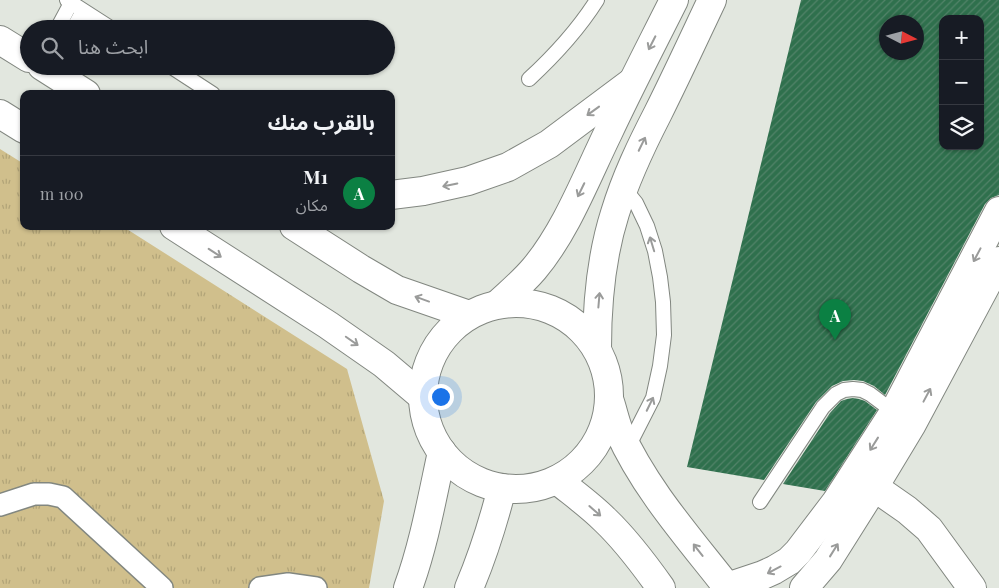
<!DOCTYPE html>
<html lang="ar">
<meta charset="utf-8">
<style>
body{margin:0;font-family:"Playfair Display","Noto Sans Arabic",serif;background:#242831;color:#f1f3f6;direction:rtl}
.controls{position:absolute;right:15px;top:15px;display:grid;overflow:hidden;border-radius:10px;box-shadow:0 1px 4px #0004}
.controls button{width:45px;height:45px;display:grid;place-items:center;padding:0;border:0;border-bottom:1px solid #363941;background:#171b24;color:#f1f3f6;font:25px sans-serif}
.compass{position:absolute;left:879px;top:15px;width:45px;height:45px;border-radius:50%;background:#171b24;box-shadow:0 1px 4px #0004;rotate:96deg}
.you{position:absolute;left:440px;top:396px;width:18px;height:18px;margin:-12px;border:4px solid #fff;border-radius:50%;background:#1a73e8;box-shadow:0 0 0 8px #1a73e833}
.badge{display:grid;place-items:center;width:32px;height:32px;border-radius:50%;background:#0b8043;color:#fff;font-size:16px;font-weight:700}
.pin{position:absolute;translate:-50% -41px;filter:drop-shadow(0 1px 2px #0008)}
.pin::after{content:'';position:absolute;top:26px;width:18px;height:15px;background:inherit;clip-path:polygon(0 0,100% 0,50% 100%)}
.list{margin:0;padding:0;list-style:none}
h2{display:flex;justify-content:space-between;align-items:center;height:65px;margin:0;padding:0 20px;font-size:21px}
h2 small{font-size:16px;font-weight:400;color:#9ea1a6}
.list li{display:grid;grid-template-columns:32px 1fr auto;gap:15px;align-items:center;box-sizing:border-box;height:75px;padding:0 20px;border-top:1px solid #363941}
.list b{display:block;font-size:19px;white-space:nowrap}
.list p{margin:0;font-size:16px;white-space:nowrap;color:#9ea1a6}
.list em{font-size:16px;font-style:normal;color:#9ea1a6}
.icon{flex:none;width:28px;height:28px;fill:none;stroke:currentColor;stroke-width:2;stroke-linecap:round;stroke-linejoin:round}
.map{position:relative;flex:none;width:999px;height:588px;overflow:hidden;direction:ltr}
.search{position:absolute;background:#171b24;box-shadow:0 1px 4px #0004;left:20px;top:20px;width:375px;height:55px;display:flex;align-items:center;gap:12px;box-sizing:border-box;padding:0 18px;border-radius:28px;color:#9ea1a6;font-size:19px}
.panel{position:absolute;background:#171b24;box-shadow:0 1px 4px #0004;left:20px;top:90px;width:375px;height:140px;border-radius:10px;direction:rtl}
.map>svg:first-child{display:block}
</style>
<div class="map">
<svg width="999" height="588" viewBox="0 0 999 588">
<defs>
<pattern id="park-tufts" width="24" height="20" patternUnits="userSpaceOnUse" patternTransform="scale(1.25)"><rect width="24" height="20" fill="#d0bf8c"/><path d="M3 7l-1-3M5 7V3M7 7l1-3M15 17l-1-3M17 17v-4M19 17l1-3" fill="none" stroke="#b2a478"/></pattern>
<pattern id="building-hatch" width="6" height="6" patternUnits="userSpaceOnUse" patternTransform="scale(1.25)"><rect width="6" height="6" fill="#2f704d"/><path d="M-1 1l2-2M0 6l6-6M5 7l2-2" fill="none" stroke="#528369"/></pattern>
</defs>
<rect width="100%" height="100%" fill="#e2e7df"/>
<polygon fill="url(#park-tufts)" points="0,149 24,164 24,226 122,226 347,369 384,501 369,588 0,588"/>
<g fill="url(#building-hatch)" fill-rule="evenodd">
<path d="M801 0H999V195L991 198 985 204 885 395 874 386 863 381 854 380 843 381 832 386 816 402 764 480 687 467ZM943 19H980V146H943ZM886 22H916V52H886Z"/>
<polygon points="853,398 859,399 865,401 877,410 825,491 783,484 830,413 841,401 847,399"/>
</g>
<g fill="none" stroke-linecap="round" stroke-linejoin="round">
<g stroke="#828780" stroke-width="16">
<g id="service">
<polyline points="67,0 112,29"/>
<polyline points="57,29 71,3"/>
<polyline points="73,29 83,11"/>
<polyline points="170,66 213,94"/>
<path d="M529 79C555 55 578 30 597 0"/>
<polyline points="623,187 636,203 647,226 655,251 660,277 663,302 664,335 660,366 653,398 628,447"/>
<polyline points="760,502 823,407 836,394 844,390 853,389 862,390 870,394 894,412"/>
</g>
</g>
<g stroke="#828780" stroke-width="24">
<g id="pedestrian">
<polyline points="0,505 34,494 49,494 63,497 162,588"/>
<polyline points="260,588 288,584 316,588"/>
</g>
</g>
<g stroke="#828780" stroke-width="30">
<g id="minor">
<path d="M499 303C511 292 523 282 534 269 566 231 586 178 608 133 629 88 652 44 674 0"/>
<path d="M597 348C597 303 601 257 615 213 626 177 641 146 658 113 677 75 694 38 712 0"/>
<polyline points="874,487 907,510 929,529 972,588"/>
<polyline points="727,587 763,575 774,570 789,561 798,552 836,502 894,412 999,211"/>
<path d="M408 588C424 544 432 498 442 452"/>
<path d="M469 588C483 555 493 523 502 488"/>
<polyline points="804,588 828,560 874,487 912,424 999,261"/>
</g>
</g>
<g stroke="#828780" stroke-width="30">
<g id="tertiary">
<polyline points="0,40 29,58"/>
<polyline points="42,66 86,94"/>
<polyline points="0,114 24,129"/>
<polyline points="391,195 423,191 468,181 508,167 549,144 632,82"/>
<polyline points="174,226 328,325 384,364 423,397"/>
<polyline points="294,226 361,269 397,290 469,315"/>
<circle cx="516" cy="396" r="93"/>
<path d="M610 402C613 411 615 421 619 431 645 489 689 538 728 588"/>
<path d="M557 480C573 493 590 505 605 520 626 540 644 564 661 588"/>
</g>
</g>
<use href="#service" stroke="#fff" stroke-width="14"/>
<use href="#pedestrian" stroke="#fff" stroke-width="21"/>
<use href="#minor" stroke="#fff" stroke-width="28"/>
<use href="#tertiary" stroke="#fff" stroke-width="28"/>
</g>
<defs><path id="oneway-shaft" d="M-6 0H5M1.5-3L5.5 0L1.5 3" fill="none" stroke-width="1.6" stroke-linecap="round" stroke-linejoin="round" transform="scale(1.25)"/></defs>
<g stroke="#9a9b9a">
<use href="#oneway-shaft" transform="translate(652 43) rotate(117)"/>
<use href="#oneway-shaft" transform="translate(593 111) rotate(144)"/>
<use href="#oneway-shaft" transform="translate(642 144) rotate(-64)"/>
<use href="#oneway-shaft" transform="translate(450 185) rotate(168)"/>
<use href="#oneway-shaft" transform="translate(581 190) rotate(116)"/>
<use href="#oneway-shaft" transform="translate(652 244) rotate(-107)"/>
<use href="#oneway-shaft" transform="translate(215 253) rotate(33)"/>
<use href="#oneway-shaft" transform="translate(977 255) rotate(118)"/>
<use href="#oneway-shaft" transform="translate(422 299) rotate(-160)"/>
<use href="#oneway-shaft" transform="translate(599 300) rotate(-85)"/>
<use href="#oneway-shaft" transform="translate(352 341) rotate(35)"/>
<use href="#oneway-shaft" transform="translate(927 395) rotate(-62)"/>
<use href="#oneway-shaft" transform="translate(650 404) rotate(-64)"/>
<use href="#oneway-shaft" transform="translate(874 444) rotate(122)"/>
<use href="#oneway-shaft" transform="translate(595 511) rotate(41)"/>
<use href="#oneway-shaft" transform="translate(698 550) rotate(-128)"/>
<use href="#oneway-shaft" transform="translate(834 550) rotate(-58)"/>
<use href="#oneway-shaft" transform="translate(774 570) rotate(152)"/>
</g>
</svg>
<div class="controls">
<button>+</button>
<button>−</button>
<button><svg class="icon" aria-label="layers" viewBox="0 0 24 24"><path d="M12 4l9 5-9 5-9-5zM3 14l9 5 9-5"/></svg></button>
</div>
<svg class="compass" viewBox="-18 -18 36 36"><path d="M0-13l5 13h-10z" fill="#e53935"/><path d="M0 13l5-13h-10z" fill="#9ea1a6"/></svg>
<div class="you"></div>
<div class="pin badge" style="left:835px;top:340px">A</div>
<div class="search"><svg class="icon" aria-label="search" viewBox="0 0 24 24"><circle cx="10" cy="10" r="6"/><path d="M15 15l6 6"/></svg>ابحث هنا</div>
<section class="panel">
<h2>بالقرب منك<small></small></h2>
<ul class="list">
<li><span class="badge">A</span><div><b>M1</b><p>مكان</p></div><em>100 m</em></li>
</ul>
</section>
</div>
